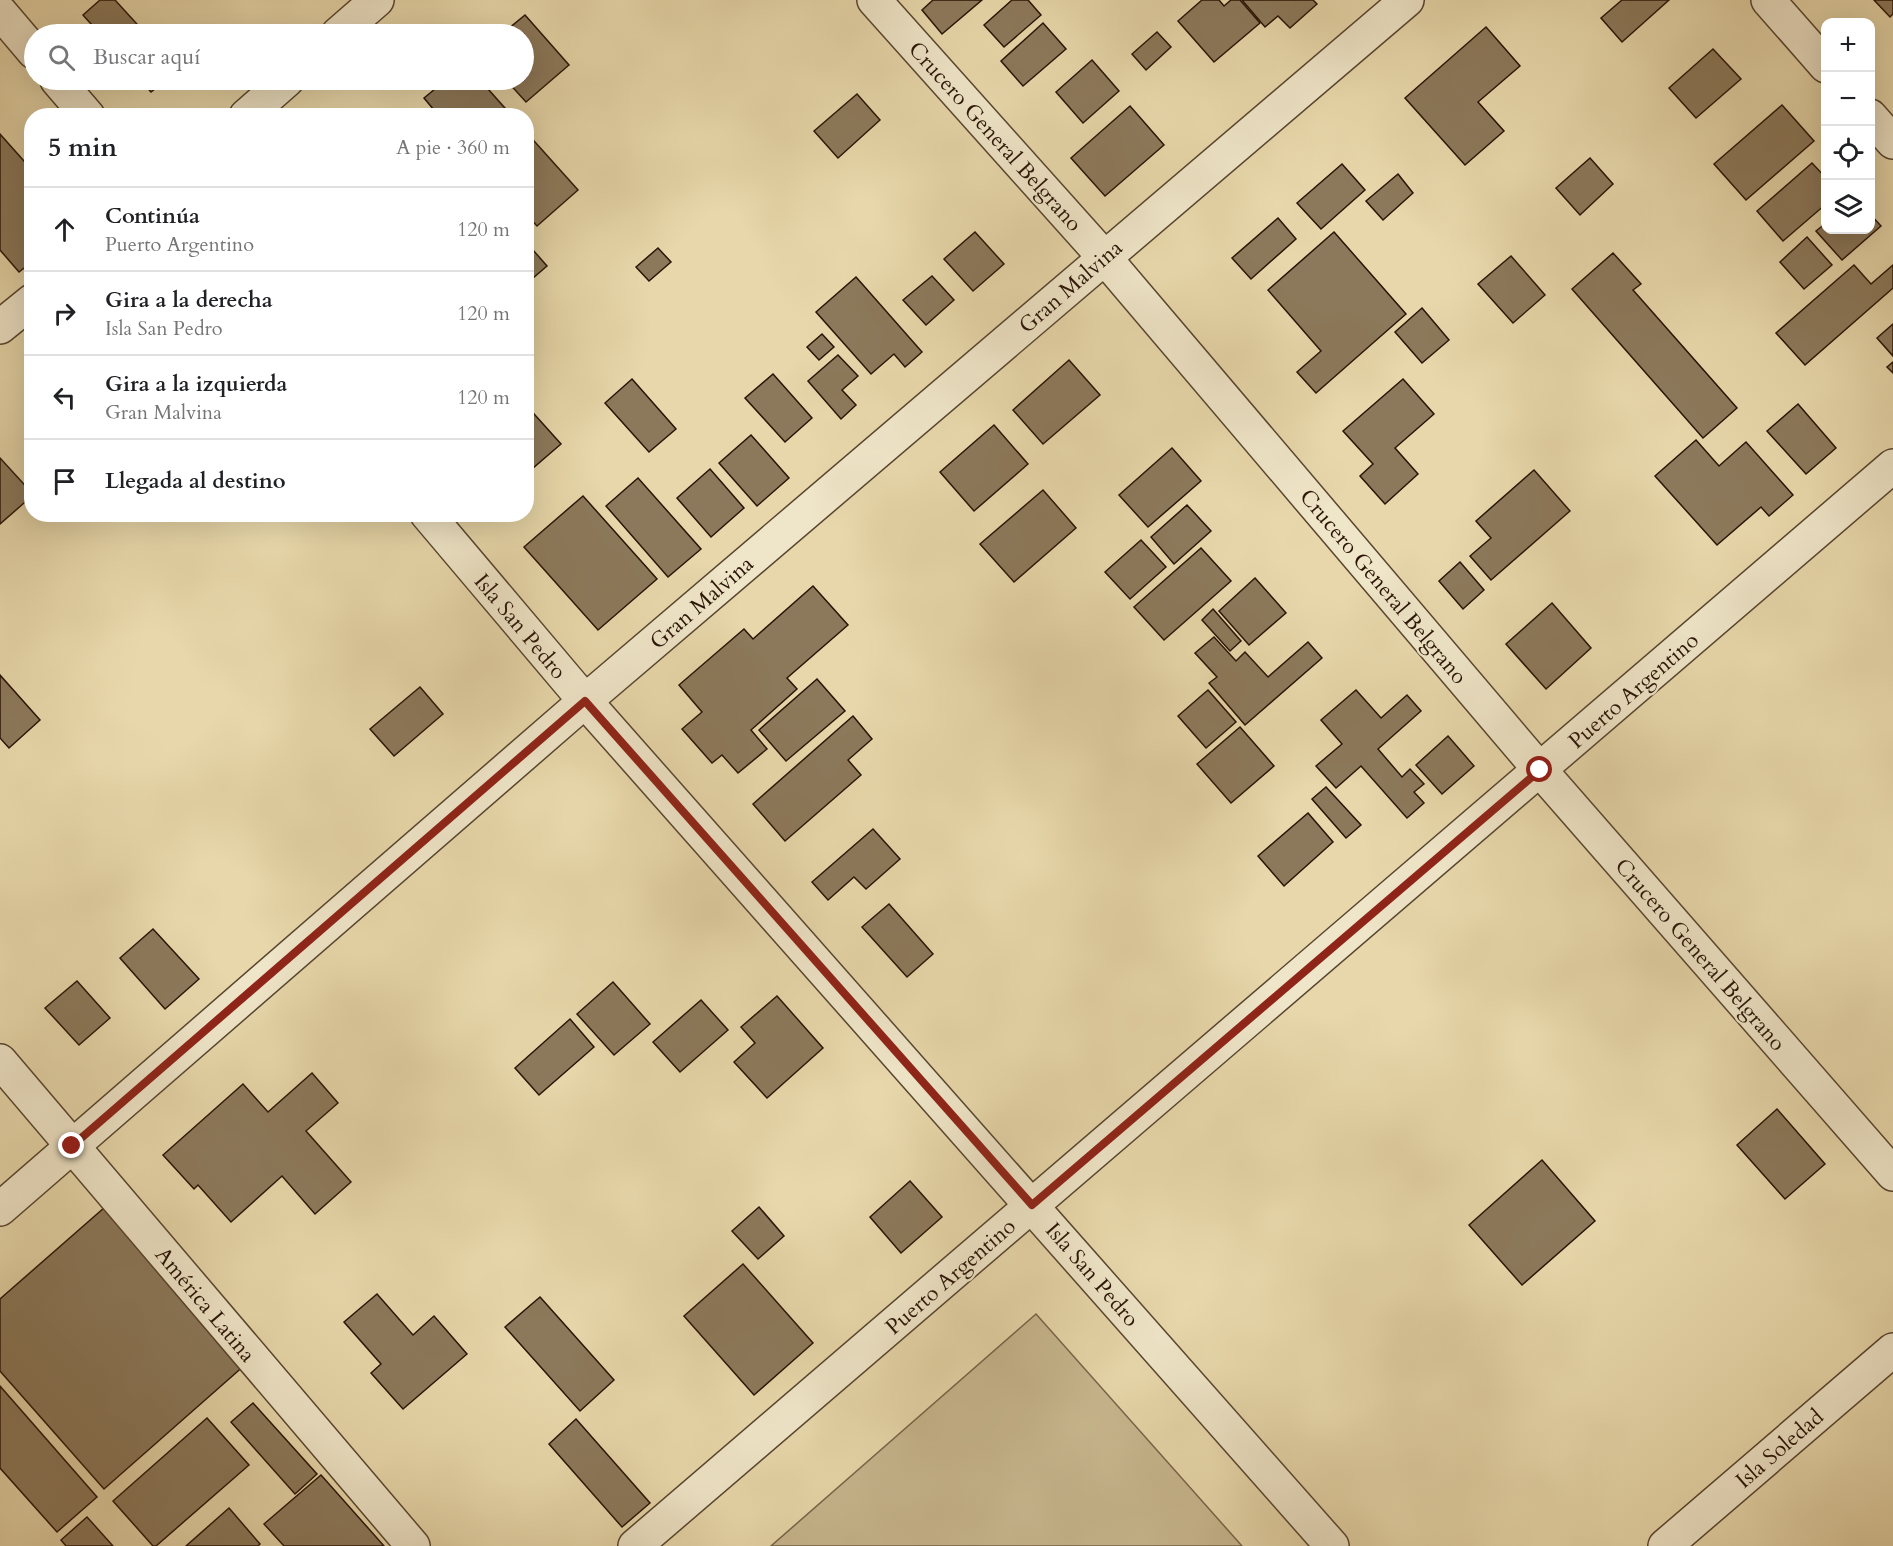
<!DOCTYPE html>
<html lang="es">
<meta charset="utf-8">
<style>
body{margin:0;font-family:Cardo,serif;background:#f6f6f6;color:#202124}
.controls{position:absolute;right:18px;top:18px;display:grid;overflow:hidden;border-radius:12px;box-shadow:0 6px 24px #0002}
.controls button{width:54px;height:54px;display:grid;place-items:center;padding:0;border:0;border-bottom:2px solid #e0e0e0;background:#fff;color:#202124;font:30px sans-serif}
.stop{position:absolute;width:18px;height:18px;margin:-14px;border:4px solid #8f2418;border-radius:50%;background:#fff}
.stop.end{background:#8f2418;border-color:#fff;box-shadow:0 2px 6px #0008}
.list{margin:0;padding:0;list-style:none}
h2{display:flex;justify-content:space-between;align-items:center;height:78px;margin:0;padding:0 24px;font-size:26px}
h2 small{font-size:20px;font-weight:400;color:#757577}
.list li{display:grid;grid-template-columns:39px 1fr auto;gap:18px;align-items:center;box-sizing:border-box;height:84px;padding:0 24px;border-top:2px solid #e0e0e0}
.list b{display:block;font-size:22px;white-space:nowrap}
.list p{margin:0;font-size:20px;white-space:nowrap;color:#757577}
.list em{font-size:20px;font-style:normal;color:#757577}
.icon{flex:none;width:33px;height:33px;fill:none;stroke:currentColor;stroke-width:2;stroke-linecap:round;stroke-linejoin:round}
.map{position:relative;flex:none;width:1893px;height:1546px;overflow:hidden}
.search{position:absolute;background:#fff;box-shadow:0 6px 24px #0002;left:24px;top:24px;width:510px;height:66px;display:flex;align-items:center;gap:15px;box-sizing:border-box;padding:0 21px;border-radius:33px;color:#757577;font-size:22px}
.panel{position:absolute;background:#fff;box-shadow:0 6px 24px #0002;left:24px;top:108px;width:510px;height:414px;border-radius:24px}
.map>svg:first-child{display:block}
</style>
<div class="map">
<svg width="1893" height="1546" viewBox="0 0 1893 1546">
<rect width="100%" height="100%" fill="#e7d7aa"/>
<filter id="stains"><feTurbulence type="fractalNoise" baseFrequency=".00333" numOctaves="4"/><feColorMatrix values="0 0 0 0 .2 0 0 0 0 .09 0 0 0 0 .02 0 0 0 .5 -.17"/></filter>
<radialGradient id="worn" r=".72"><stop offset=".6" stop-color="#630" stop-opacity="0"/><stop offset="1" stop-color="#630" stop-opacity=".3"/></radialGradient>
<polygon fill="#c7b68e" stroke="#78654a" stroke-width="1.5" points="1036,1314 1242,1546 771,1546"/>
<g fill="#8c795b" stroke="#291406" stroke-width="1.5">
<polygon points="100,0 115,0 146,34 100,34 83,15"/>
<polygon points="933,0 982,0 942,34 922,10"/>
<polygon points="1012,0 1028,0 1041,15 1004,47 984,25"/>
<polygon points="1202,0 1219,0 1224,6 1231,0 1240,0 1260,23 1214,62 1178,21"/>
<polygon points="1242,0 1313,0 1317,4 1290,28 1278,16 1265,27"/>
<polygon points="1622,0 1669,0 1622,42 1601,18"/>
<polygon points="1874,0 1893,0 1893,14 1890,17"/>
<polygon points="525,15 569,65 526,102 506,80 524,80 524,34 502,34"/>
<polygon points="1043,23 1066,49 1023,86 1001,61"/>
<polygon points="1486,27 1520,66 1478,102 1504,131 1465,165 1405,98"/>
<polygon points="1157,32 1171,47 1146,70 1132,54"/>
<polygon points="1713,49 1741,79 1696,118 1669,88"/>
<polygon points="1092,60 1119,91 1083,123 1056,92"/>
<polygon points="140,80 166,80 151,92"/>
<polygon points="446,80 480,80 512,116 439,116 424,98"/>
<polygon points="857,94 880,120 838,158 814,131"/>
<polygon points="1782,105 1814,141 1746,200 1714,164"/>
<polygon points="1130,106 1164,145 1105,196 1071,158"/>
<polygon points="526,132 578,190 537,226 526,214"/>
<polygon points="0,134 32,170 32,262 19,272 0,250"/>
<polygon points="1590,158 1613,184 1580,215 1556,188"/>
<polygon points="1812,163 1826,178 1826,204 1783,241 1757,211"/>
<polygon points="1342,164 1365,190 1321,229 1297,203"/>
<polygon points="1398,174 1413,193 1383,220 1366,201"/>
<polygon points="1870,214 1881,226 1842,260 1816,231 1826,223 1826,230 1870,230"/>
<polygon points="1278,218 1296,239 1251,279 1232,258"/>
<polygon points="975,232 1004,264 973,291 944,259"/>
<polygon points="1334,232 1406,314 1316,393 1297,372 1321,351 1268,290"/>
<polygon points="1807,237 1832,265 1804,289 1780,262"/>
<polygon points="658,248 671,262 649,281 636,267"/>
<polygon points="533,250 547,266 526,284 526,256"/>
<polygon points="1613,253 1641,284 1633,290 1737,408 1703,438 1572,289"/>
<polygon points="1511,256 1545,295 1513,323 1478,284"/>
<polygon points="1854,265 1871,284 1893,265 1893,288 1805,365 1776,333"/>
<polygon points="932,276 954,300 926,325 903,300"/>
<polygon points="856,277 922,352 905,367 894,354 871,374 816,312"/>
<polygon points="1422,308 1449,340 1422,363 1395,332"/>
<polygon points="1893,324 1893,356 1877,338"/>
<polygon points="822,334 834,347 819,360 807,347"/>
<polygon points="838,355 858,376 842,390 856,405 841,419 808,381"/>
<polygon points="1069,360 1100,395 1043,444 1013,410"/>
<polygon points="1893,362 1893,373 1887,367"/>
<polygon points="773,374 812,418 785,442 745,398"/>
<polygon points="632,379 676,429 649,452 605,403"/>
<polygon points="1403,379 1434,414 1395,448 1418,474 1385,504 1360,476 1373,464 1343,431"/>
<polygon points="1798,404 1836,448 1806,474 1767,431"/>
<polygon points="526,405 561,444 526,474"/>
<polygon points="994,425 1028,464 974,511 940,472"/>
<polygon points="751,435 789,478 757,506 719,463"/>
<polygon points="1696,440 1719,466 1746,442 1793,495 1769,516 1761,507 1717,545 1655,476"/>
<polygon points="1172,448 1201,481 1148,527 1119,495"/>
<polygon points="0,458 32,493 32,496 0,524"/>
<polygon points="710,469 744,508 711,537 677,498"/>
<polygon points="1534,470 1570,511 1491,580 1470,556 1491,538 1476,521"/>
<polygon points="638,478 701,549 668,577 606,506"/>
<polygon points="1043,490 1076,528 1014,582 980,544"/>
<polygon points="583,496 657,579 598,630 524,547"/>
<polygon points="1187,505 1211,531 1174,564 1151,537"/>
<polygon points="1141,540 1166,567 1130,599 1105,572"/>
<polygon points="1201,548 1231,581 1164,640 1134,607"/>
<polygon points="1460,562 1484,590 1463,609 1439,581"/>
<polygon points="1255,578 1286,613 1249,645 1219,611"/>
<polygon points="813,586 848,625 787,678 797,689 751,730 767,749 738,773 722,755 712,763 682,729 702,712 679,685 744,629 753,639"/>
<polygon points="1552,603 1591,648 1546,689 1506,644"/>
<polygon points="1213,609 1241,641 1230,651 1202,620"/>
<polygon points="1214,637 1236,661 1245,652 1268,677 1308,642 1322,658 1245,725 1209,683 1217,677 1195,653"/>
<polygon points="0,675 40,720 9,748 0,738"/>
<polygon points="817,679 845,711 786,761 759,730"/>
<polygon points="420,687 443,714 394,756 370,729"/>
<polygon points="1208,690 1236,722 1206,748 1178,716"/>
<polygon points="1356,690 1381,718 1407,695 1421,711 1378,749 1402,777 1410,769 1424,784 1414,792 1424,803 1407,818 1361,766 1336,788 1316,766 1342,744 1321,720"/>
<polygon points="853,716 872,739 848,760 861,775 785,841 753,804"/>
<polygon points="1240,727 1274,766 1231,803 1197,764"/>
<polygon points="1448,736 1474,766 1442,794 1416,765"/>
<polygon points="1326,787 1361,825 1346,838 1312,799"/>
<polygon points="1308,813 1333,842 1284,886 1258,856"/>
<polygon points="873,829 900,859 866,889 854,877 828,900 812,882"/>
<polygon points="889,904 933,954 907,977 862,927"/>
<polygon points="153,929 199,979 165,1009 120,958"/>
<polygon points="77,981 110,1018 79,1045 45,1008"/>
<polygon points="613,982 650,1024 614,1055 577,1014"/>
<polygon points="777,996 823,1048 767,1098 734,1062 755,1043 741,1027"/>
<polygon points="701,1000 728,1030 680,1072 653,1042"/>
<polygon points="570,1019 594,1047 539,1095 515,1068"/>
<polygon points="312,1073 338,1103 306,1131 351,1182 315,1214 282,1176 231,1222 198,1185 194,1189 163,1155 243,1084 268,1112"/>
<polygon points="1777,1109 1825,1164 1785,1199 1737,1145"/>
<polygon points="1542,1160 1595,1221 1522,1285 1469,1225"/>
<polygon points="910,1181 942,1217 901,1253 870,1217"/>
<polygon points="105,1207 246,1364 104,1489 0,1371 0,1299"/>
<polygon points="759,1207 784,1236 758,1259 732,1231"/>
<polygon points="743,1264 813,1343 754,1395 684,1316"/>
<polygon points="377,1294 413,1335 434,1316 467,1354 403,1409 371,1373 381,1364 344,1322"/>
<polygon points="540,1297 614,1380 580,1411 505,1327"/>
<polygon points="0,1386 97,1497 57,1532 0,1468"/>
<polygon points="253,1403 317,1474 295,1494 231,1422"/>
<polygon points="207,1418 249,1465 156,1546 153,1546 113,1501"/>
<polygon points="576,1419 650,1503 622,1527 549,1444"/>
<polygon points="321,1475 384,1546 284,1546 264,1524"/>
<polygon points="229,1508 260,1544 258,1546 186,1546"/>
<polygon points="87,1517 113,1546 66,1546 61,1540"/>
</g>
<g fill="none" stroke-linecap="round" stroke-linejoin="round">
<g stroke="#58452f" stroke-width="36">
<g id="minor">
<polyline points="874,0 1104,257 1540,770 1893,1174"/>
<polyline points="1768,0 1826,66"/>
<polyline points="0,12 34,52"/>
<polyline points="338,34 377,0"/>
<polyline points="57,80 88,116"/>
<polyline points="246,116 287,80"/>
<polyline points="1870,116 1893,142"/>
<polyline points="0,327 32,301"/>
<polyline points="427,514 585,701 1332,1546"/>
<polyline points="0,1061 413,1546"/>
<polyline points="0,1209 585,701 1407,0"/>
<polyline points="635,1546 1893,466"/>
<polyline points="1665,1546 1893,1350"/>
</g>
</g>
<use href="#minor" stroke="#efe5c8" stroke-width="33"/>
</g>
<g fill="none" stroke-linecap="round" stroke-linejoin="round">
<polyline stroke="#8f2418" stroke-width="8" points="72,1146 585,701 1032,1205 1540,770"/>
</g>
<g text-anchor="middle" stroke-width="4.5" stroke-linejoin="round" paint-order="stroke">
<g font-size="22" fill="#291406" stroke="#efe5c8">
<text transform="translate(996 136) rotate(48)" y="8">Crucero General Belgrano</text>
<text transform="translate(1070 286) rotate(-41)" y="8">Gran Malvina</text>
<text transform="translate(1384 586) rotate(50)" y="8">Crucero General Belgrano</text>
<text transform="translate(701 602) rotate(-41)" y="8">Gran Malvina</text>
<text transform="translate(521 626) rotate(50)" y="8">Isla San Pedro</text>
<text transform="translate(1633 690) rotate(-41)" y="8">Puerto Argentino</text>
<text transform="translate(1701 954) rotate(49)" y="8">Crucero General Belgrano</text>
<text transform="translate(1093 1274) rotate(49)" y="8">Isla San Pedro</text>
<text transform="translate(950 1276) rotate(-41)" y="8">Puerto Argentino</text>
<text transform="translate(206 1304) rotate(50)" y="8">América Latina</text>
<text transform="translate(1779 1448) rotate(-41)" y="8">Isla Soledad</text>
</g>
</g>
<rect width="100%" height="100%" filter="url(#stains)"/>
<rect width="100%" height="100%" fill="url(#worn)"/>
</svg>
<div class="controls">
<button>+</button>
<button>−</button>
<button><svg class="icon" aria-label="locate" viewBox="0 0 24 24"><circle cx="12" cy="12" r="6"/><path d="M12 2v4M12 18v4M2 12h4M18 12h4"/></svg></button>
<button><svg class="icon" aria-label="layers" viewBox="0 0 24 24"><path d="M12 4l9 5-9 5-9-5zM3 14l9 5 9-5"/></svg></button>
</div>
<div class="stop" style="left:1540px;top:770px"></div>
<div class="stop end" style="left:72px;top:1146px"></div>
<div class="search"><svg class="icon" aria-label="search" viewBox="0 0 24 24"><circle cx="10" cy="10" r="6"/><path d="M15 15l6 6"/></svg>Buscar aquí</div>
<section class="panel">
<h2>5 min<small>A pie · 360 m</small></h2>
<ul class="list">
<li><svg class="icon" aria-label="ahead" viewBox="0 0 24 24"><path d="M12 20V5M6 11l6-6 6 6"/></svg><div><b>Continúa</b><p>Puerto Argentino</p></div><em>120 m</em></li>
<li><svg class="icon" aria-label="right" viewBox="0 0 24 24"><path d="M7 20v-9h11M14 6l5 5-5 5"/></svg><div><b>Gira a la derecha</b><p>Isla San Pedro</p></div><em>120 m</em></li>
<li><svg class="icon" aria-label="left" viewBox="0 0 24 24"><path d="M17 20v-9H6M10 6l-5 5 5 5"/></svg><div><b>Gira a la izquierda</b><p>Gran Malvina</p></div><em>120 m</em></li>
<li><svg class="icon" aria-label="arrive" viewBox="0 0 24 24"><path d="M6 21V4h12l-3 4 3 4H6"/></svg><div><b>Llegada al destino</b></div></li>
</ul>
</section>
</div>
